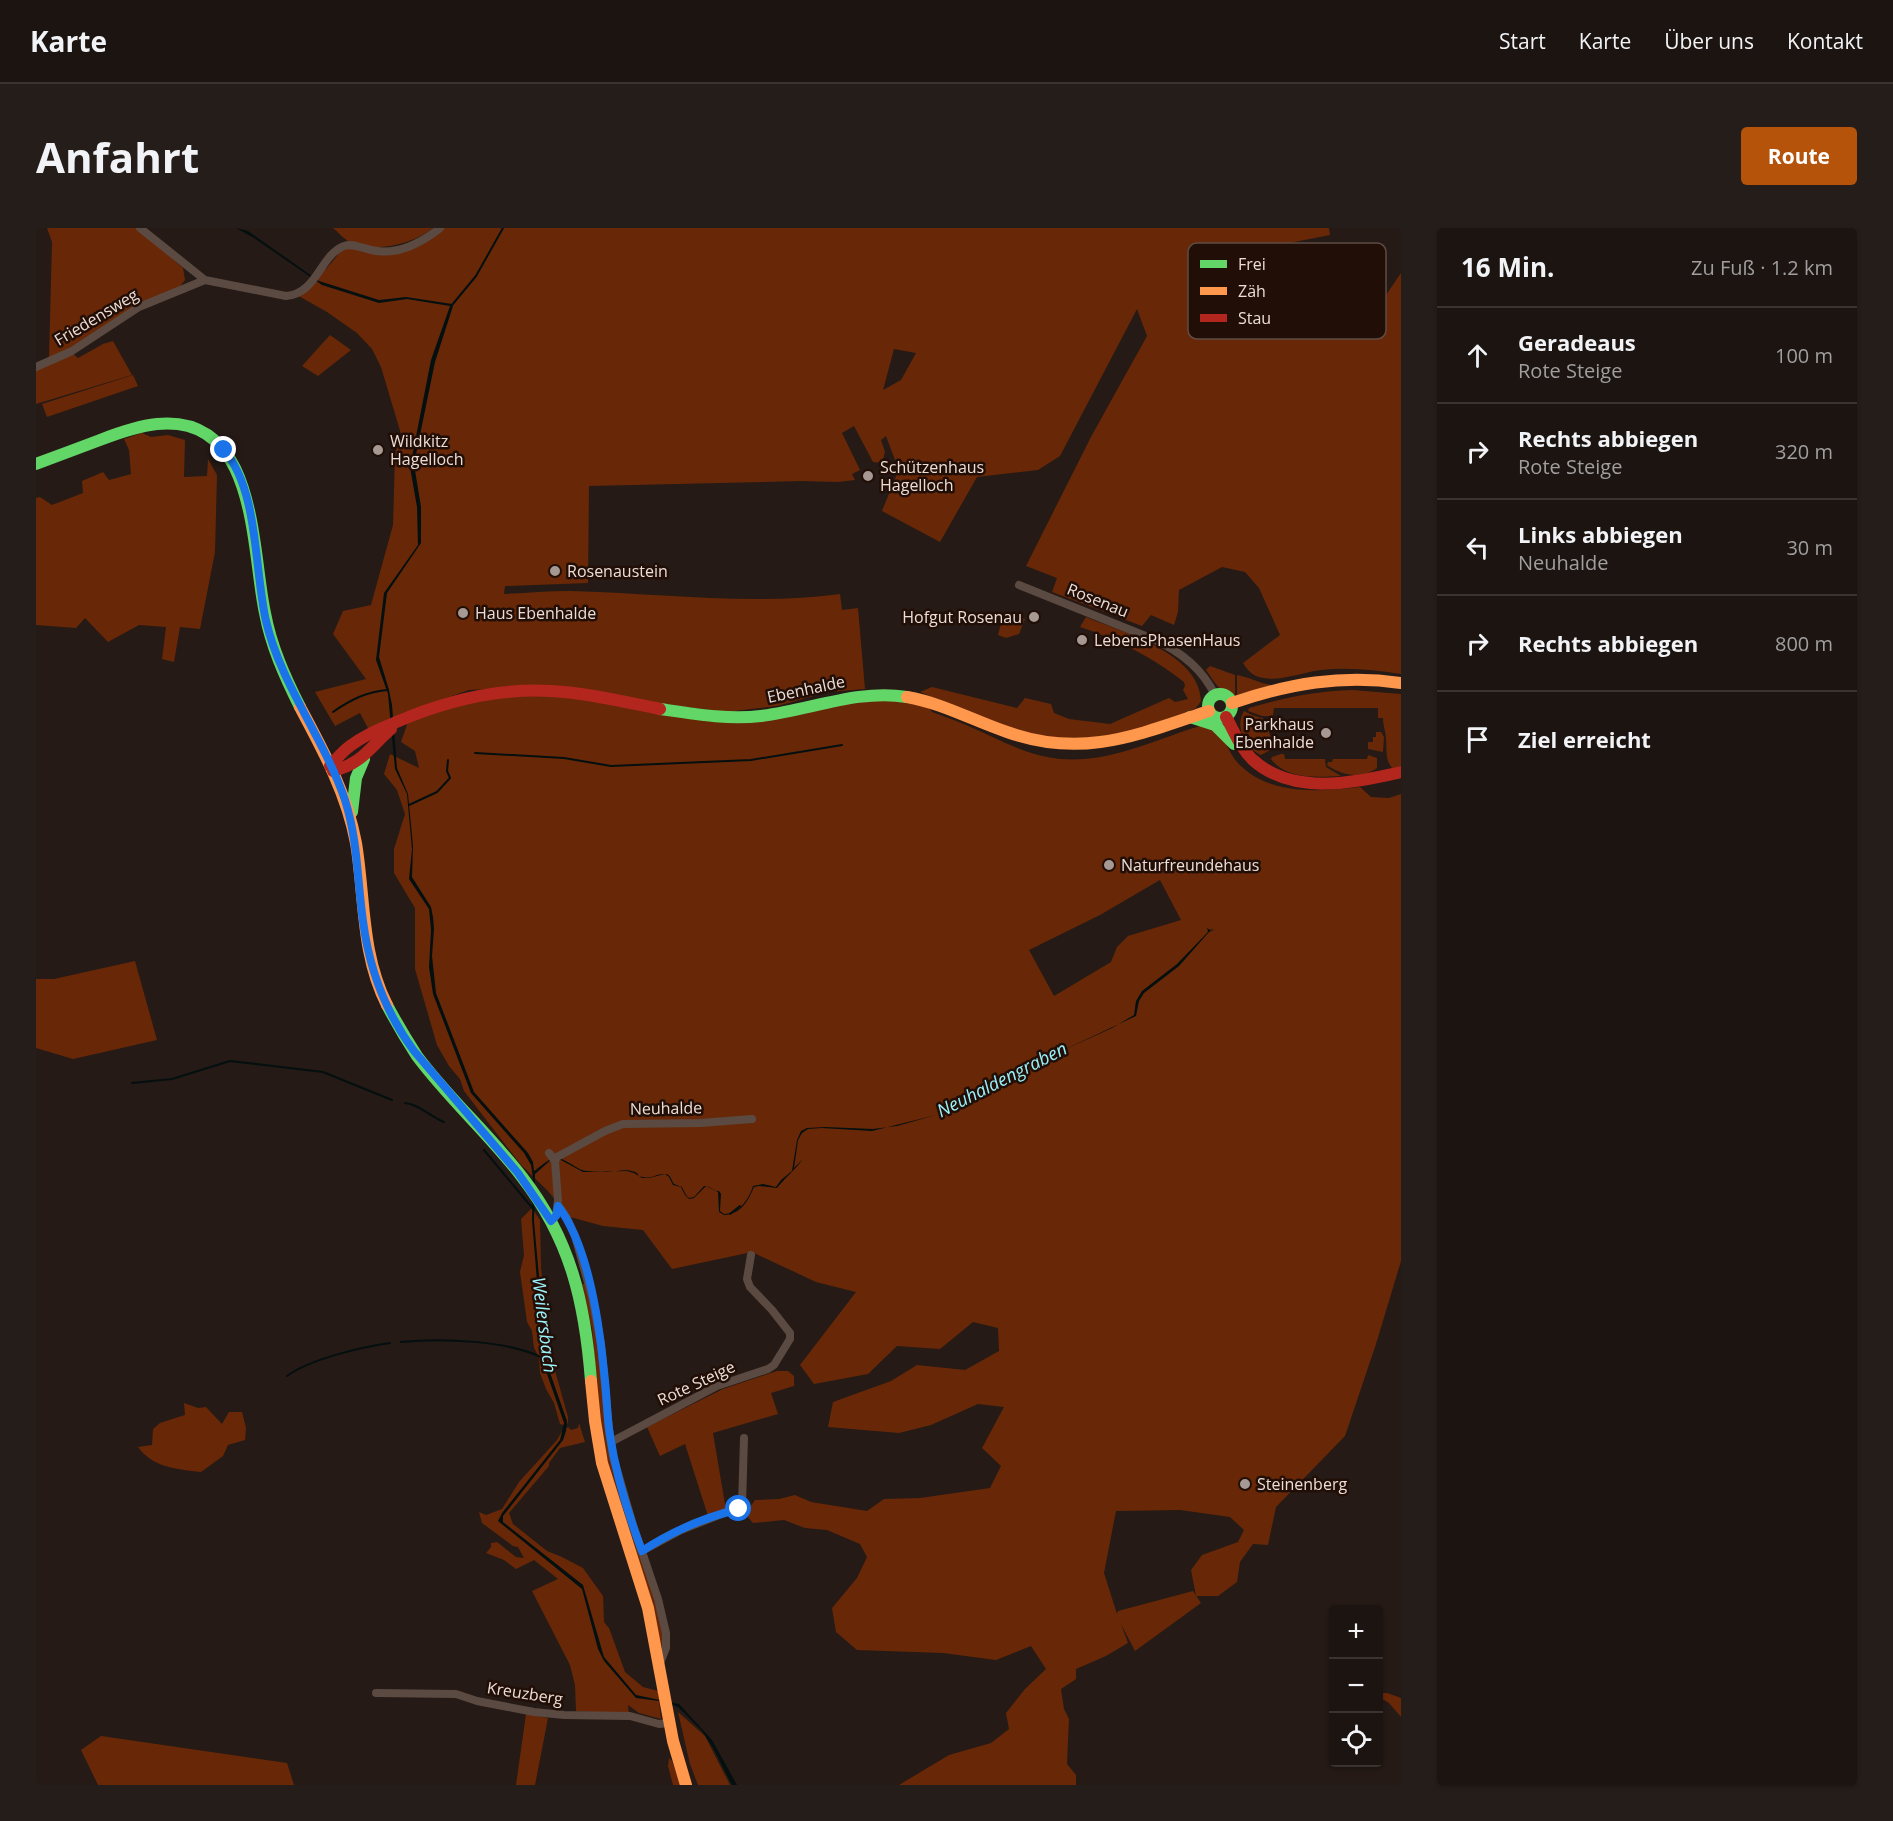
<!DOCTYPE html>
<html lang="de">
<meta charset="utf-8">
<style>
:root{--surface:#1c1410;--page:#251d19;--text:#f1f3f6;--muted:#a09e9f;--line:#3a3330;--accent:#b45309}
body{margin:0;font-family:"Open Sans",sans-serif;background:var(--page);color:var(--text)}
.controls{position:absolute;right:18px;bottom:18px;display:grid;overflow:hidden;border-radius:6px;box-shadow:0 2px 4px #0004}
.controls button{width:54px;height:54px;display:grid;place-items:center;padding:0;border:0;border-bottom:2px solid var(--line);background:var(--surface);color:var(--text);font:30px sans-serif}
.stop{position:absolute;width:18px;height:18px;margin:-14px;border:4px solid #1a73e8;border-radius:50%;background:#fff}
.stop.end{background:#1a73e8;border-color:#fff;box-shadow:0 2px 6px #0008}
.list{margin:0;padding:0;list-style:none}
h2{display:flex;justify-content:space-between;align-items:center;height:78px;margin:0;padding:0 24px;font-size:26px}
h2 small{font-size:20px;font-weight:400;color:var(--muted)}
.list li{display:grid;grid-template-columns:39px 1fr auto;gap:18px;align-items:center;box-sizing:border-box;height:96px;padding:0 24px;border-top:2px solid var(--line)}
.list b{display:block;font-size:22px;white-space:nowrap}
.list p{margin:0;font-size:20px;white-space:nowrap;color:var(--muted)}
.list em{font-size:20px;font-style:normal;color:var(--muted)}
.icon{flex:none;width:33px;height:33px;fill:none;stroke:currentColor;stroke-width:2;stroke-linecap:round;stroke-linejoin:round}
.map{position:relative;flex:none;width:1365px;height:1557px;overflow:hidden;border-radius:6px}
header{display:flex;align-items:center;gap:36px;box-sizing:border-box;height:84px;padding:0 30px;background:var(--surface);border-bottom:2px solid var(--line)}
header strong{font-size:28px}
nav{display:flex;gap:33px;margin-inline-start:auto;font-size:21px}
.intro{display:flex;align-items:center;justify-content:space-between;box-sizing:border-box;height:144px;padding:0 36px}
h1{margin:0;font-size:42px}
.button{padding:15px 27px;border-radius:6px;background:var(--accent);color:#fff;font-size:21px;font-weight:700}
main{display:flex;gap:36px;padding:0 36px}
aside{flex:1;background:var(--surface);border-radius:6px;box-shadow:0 2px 4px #0004}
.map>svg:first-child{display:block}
</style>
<header>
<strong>Karte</strong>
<nav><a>Start</a><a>Karte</a><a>Über uns</a><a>Kontakt</a></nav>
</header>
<div class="intro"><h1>Anfahrt</h1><a class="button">Route</a></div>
<main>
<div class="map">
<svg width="1365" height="1557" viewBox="0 0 1365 1557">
<rect width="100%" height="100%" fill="#251a15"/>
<path fill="#682807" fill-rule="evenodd" d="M11,0H101L147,40L149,52L141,62L13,131L16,14Z
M297,0H397C376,17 337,26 312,13C307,10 302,4 297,0Z
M406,0H1293L1294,7L1253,15L1224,49L1212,91L1285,110L1333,92L1365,45V446C1339,442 1312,439 1285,442C1266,444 1240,456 1220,448C1215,446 1210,440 1207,435L1244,407L1223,360L1209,344L1186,339L1143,362L1142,384L1138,397L1115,387L1106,398L1016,364L1021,350L990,338L1056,207L1111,108L1101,81L1024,228L1002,242L941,249L904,314L846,283L865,236V231L859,232L850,208L845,212L849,224L846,235L837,234L818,198L806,205L824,242L816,246L819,252L802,254L766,253L553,258L552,355L469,358L468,366C490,365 511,363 533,363C622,365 716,378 804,366L806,382L822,380L829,461L793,464L741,478L690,484L489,459L433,462L366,485L334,504L324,485L299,498L279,464L330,451L297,406L307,383L335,377L357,297L359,226L365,206L345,139L336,121L321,105L291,84L261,67L290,41L305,23L318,19L345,27ZM858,121L880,125L865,152L847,162Z
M294,107L315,122L282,148L266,138Z
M77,113L96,147L0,176V141L36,125L42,130L67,116Z
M97,147L102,158L11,189L6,176Z
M106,205L115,209L132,207L149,212L148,249L171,248L172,231L181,247L179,324L164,401L144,399L138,434L126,431L130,399L103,397L72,414L49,390L40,400L0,397V270L4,269L16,277L47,265L46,253L67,244L73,252L95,246L93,222L88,211Z
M968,384L989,391L983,406L970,410L962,407Z
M1050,389C1086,404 1164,425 1165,473L1160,480L1149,486L1096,504L1046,514L993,507L965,497L884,464L896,459L981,480L989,470L1015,476L1018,485L1033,491L1074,496L1133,470L1139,474L1152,471L1147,462L1149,458L1148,454C1118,430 1081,411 1044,399Z
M1174,438L1199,447V467C1184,466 1178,453 1170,442Z
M1201,447C1213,449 1223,455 1235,457L1201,467Z
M1316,462L1365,466V538L1356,540C1349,532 1351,521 1350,511C1350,504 1347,498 1347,490H1342V480H1238L1237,488H1226L1212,483L1213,480C1247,470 1280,463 1316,462Z
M472,463L697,489L804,470L889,473L896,484C907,488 919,492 930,497C957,508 983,524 1011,529C1065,540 1117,512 1167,497C1172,499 1180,502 1184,505C1190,513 1193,525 1201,534C1232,568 1282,564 1324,559L1335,569L1353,570L1365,566V1033L1340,1116L1309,1208L1240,1279L1232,1317L1217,1316L1204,1334L1201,1354L1182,1368H1160L1155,1342L1166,1327L1202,1314L1208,1302L1194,1289L1144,1282L1080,1283L1068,1345L1081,1386L1082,1383L1157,1363L1165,1375L1099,1423L1085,1396L1092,1415L1070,1428L1040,1441V1451L1025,1461L1028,1481L1033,1491L1031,1536L1040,1547V1557H863L913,1527L955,1515L973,1501L970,1485L989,1461L1010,1441L995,1418L960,1432L907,1425L821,1422L800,1404L796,1380L821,1350L831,1329L824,1316L791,1302L769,1300L748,1292L717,1295L709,1286L719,1272L743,1271L759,1267L775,1274L831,1283L848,1271L884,1270L954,1260L965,1238L946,1220L968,1179L942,1176L895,1197L863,1205L792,1199L797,1174L855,1153L881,1137L929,1142L963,1123L962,1100L937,1094L904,1121L861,1118L832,1146L778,1156L764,1137L820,1064L780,1054L716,1024L636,1041L607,1002L567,998L534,989L511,962L485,937L428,863L424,851L413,838L401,817L379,741V680L358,645V621L369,586L361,562L348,546L354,526L383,540L379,523L365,514L374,488ZM1124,652L1145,692L1092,708L1081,719L1075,734L1018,768L993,722L1064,687Z
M1208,483L1216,487L1229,491L1238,520L1225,527C1210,520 1198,499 1208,483Z
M1340,504H1345L1348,509L1347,524L1332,521V514H1337V509H1340Z
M1245,526H1248L1249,531H1289L1290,539L1305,548C1281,549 1251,552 1235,531L1236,529Z
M1332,527L1341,530V540C1326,551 1306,548 1291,537L1292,534H1296L1297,531H1331Z
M99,733L121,812L37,831L0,820V751H18Z
M496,980L504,992L505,1040L514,1117L518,1139L532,1189V1195L527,1197L524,1196L518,1175L510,1161L504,1145L503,1129L498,1120L496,1103L491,1094L484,1044L488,1027L485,991Z
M551,1055L561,1104L571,1203L628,1407L627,1423L579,1264L565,1204L556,1101L546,1056Z
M741,1143H752L758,1148V1158L735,1165L742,1186L677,1205L690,1282L672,1288L649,1216L624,1228L611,1199L687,1161Z
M148,1175L162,1180L170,1179L186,1196L193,1184H206L210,1200L209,1212L192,1217L187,1228L165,1244C141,1241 117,1240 102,1219L116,1217L117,1201L124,1195L149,1187Z
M543,1195L549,1214L524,1220L513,1235V1238L473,1285L477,1296L511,1323L526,1329L547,1340L567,1368L568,1394L573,1400L589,1444L607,1459L622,1463L625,1491L603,1485L592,1477L593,1486L540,1483L539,1457L534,1437L496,1363L522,1351L498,1332L480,1341L468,1332L450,1325L455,1319V1315L461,1314L480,1329L488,1330L482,1319L477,1318L446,1295L443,1284L450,1287L466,1281L483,1254L521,1212L526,1203L532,1199L535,1202L542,1200Z
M1343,1465H1351L1365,1470V1489L1353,1475L1343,1469Z
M642,1484L669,1508L694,1557H662L654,1536Z
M490,1486L512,1490L499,1557H480Z
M65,1508L251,1535L258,1557H62L45,1522Z
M633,1530L636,1533L645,1557H637L632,1538Z"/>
<path fill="#040f10" d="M200,0L212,3L283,53L343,72L370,69L416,76L417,78L399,134L378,236L385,279V315L351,365L343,429L353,462L356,477L361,540L372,566L377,618L376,649L395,679L397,689L398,701L396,728L400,765L438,864L492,925L497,934L498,943C504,939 511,932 518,930C528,928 542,944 552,943C558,943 564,944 571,944C579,944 590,940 599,944C606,948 598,947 607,949C615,951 622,945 630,946C635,947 635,952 638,956L646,959L650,967L653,970L658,969L668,958C673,957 677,963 683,963L685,966L684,983L688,986C703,986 713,971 717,958L727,956L740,959L745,952L756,943L761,912L765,903L771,900L789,899L837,901L861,898L900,887L944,860L1076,800L1098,787L1100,773L1106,763L1141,736L1171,705L1172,703L1171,700L1174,702L1177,700L1174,703L1180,701L1173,704L1143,738L1108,765L1103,773L1100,788L944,861L900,887L836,903L786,900L772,901L766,905L762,912L758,940L767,931C759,942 749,950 741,960L723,958L718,959C712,973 705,986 688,987L683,984L682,964L670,958L658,970L653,971L649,967L645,959L637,957L633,949L629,946L613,950H606L598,945L591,943L547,944L523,931L517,930L499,946L498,993L510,1126L512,1139L531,1193L530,1203L527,1212L467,1288V1294L547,1357L568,1429L600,1467L643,1476L676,1512L701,1557H696L677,1520L666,1503L642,1479L623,1473L600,1470L568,1433L562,1421L546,1361L462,1293L466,1285L524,1212L528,1195L509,1140L507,1127L496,992L497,950L495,937L488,925L435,865L397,766L393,739L395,702L393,681L373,651L376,621L371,566L359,541L352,466L340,432L348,365L382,317L381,279L374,239L395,132L414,78L371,71L343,75L286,57L218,10Z"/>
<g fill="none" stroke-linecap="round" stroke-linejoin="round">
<path stroke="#040f10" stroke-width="2" d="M416,77L440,48L467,0
M297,484C314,472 330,464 351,462
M439,525L528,530L575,538L715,532L806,517
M373,577L401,564L414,550L411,543L412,532
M96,855L136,851L194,833L287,844L356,872
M369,875C383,876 395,889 408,894
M448,922L498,982
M694,986L704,978
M365,1114C405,1110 473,1112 509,1131
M251,1148C274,1131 326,1119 354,1115"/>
<path stroke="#5b4a41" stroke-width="8" d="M104,0L169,52L250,68C281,66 284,27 308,18C317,15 326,20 335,22C360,28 385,15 404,0
M0,139L36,123L103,79L169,52
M983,357L1117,411C1144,423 1166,440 1179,467
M513,925L519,933L522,972L520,988L515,993
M519,933L521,929L569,903L587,896L664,895L716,891
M522,977L531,990L539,1008L556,1069L565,1116L573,1201L577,1228L597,1297L622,1371L630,1405V1420L624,1435
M575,1214L681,1158L732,1141L738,1137L754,1111V1105L736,1082L714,1059L711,1051L715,1027
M606,1323L645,1302L706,1278L708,1210
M340,1465L420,1466L441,1473L498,1484L528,1487L594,1488L623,1496L633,1495"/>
<path stroke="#63d668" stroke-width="12" d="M0,236C21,228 43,220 64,212C82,205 101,198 121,196C222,186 215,320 229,385C235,418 249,449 264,479
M1172 478a12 12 0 1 1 24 0a12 12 0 1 1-24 0Z
M624,481C658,486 692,492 725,488C775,482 821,461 871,469
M1154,489L1179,497L1198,516
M316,584L320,550L328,531
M351,777C360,794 370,811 381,828C413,871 453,906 486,949C535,1012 549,1075 555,1153"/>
<path stroke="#ff974d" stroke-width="12" d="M871,469C906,475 938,493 971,504C1047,531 1101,507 1173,483
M1196,475C1252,456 1306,446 1365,455
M264,479C287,522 311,566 320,615C329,669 325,726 351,777
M555,1153L559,1193L566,1235L612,1380L637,1513L650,1557"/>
<path stroke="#b3261e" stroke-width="12" d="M1190,489C1198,503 1205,521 1217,532C1257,568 1318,555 1365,544
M294,538C300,531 306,524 314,518C327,508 343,501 358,495C408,473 461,460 515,463C552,465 588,474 624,481
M297,543C326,536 334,519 355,501"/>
</g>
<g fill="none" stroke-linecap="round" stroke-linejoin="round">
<path stroke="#1a73e8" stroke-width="8" d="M188,222C223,263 218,341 230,393C245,457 288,510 309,572C322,613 321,651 327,693C333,740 350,785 378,823L482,945L515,993L520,988L522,978C554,1020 564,1101 569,1153C571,1171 571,1190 574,1208C580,1247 592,1286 606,1323C635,1304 670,1289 703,1281"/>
</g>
<g fill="#a69993" stroke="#210e06" stroke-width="2">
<circle cx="342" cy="222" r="6"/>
<circle cx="832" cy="248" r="6"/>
<circle cx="519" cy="343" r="6"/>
<circle cx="427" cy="385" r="6"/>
<circle cx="998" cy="389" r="6"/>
<circle cx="1046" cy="412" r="6"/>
<circle cx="1290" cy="505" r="6"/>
<circle cx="1073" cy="637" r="6"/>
<circle cx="1209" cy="1256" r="6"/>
</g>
<g text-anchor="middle" stroke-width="5" stroke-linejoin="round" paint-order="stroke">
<g font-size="16" fill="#ecddd7" stroke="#210e06">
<text transform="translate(60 89) rotate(-31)" y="6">Friedensweg</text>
<text transform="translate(1062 372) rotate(22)" y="6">Rosenau</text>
<text transform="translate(770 461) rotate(-12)" y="6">Ebenhalde</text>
<text transform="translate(630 880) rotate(-1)" y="6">Neuhalde</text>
<text transform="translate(660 1155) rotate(-25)" y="6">Rote Steige</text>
<text transform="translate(489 1465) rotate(9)" y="6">Kreuzberg</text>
</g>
<g font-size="16" fill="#ecddd7" stroke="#210e06" text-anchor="start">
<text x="354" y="219">Wildkitz<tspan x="354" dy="18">Hagelloch</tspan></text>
<text x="844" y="245">Schützenhaus<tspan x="844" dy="18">Hagelloch</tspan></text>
<text x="531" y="349">Rosenaustein</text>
<text x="439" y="391">Haus Ebenhalde</text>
<text x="986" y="395" text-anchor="end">Hofgut Rosenau</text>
<text x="1058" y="418">LebensPhasenHaus</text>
<text x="1278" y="502" text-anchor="end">Parkhaus<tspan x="1278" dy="18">Ebenhalde</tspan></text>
<text x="1085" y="643">Naturfreundehaus</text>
<text x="1221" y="1262">Steinenberg</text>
</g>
<g font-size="18" font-style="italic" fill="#9af2fc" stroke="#210e06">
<text transform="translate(966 852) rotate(-27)" y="6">Neuhaldengraben</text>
<text transform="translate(508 1097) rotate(83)" y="6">Weilersbach</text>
</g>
</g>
<rect x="1152" y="15" width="198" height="96" rx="9" fill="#210e06" stroke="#5e4c45" stroke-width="1.5"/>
<rect x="1164" y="32" width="27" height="8" fill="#63d668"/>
<rect x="1164" y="59" width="27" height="8" fill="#ff974d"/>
<rect x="1164" y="86" width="27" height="8" fill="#b3261e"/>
<g font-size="16" fill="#ecddd7">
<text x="1202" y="42">Frei</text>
<text x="1202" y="69">Zäh</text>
<text x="1202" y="96">Stau</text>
</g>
</svg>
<div class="controls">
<button>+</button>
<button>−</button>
<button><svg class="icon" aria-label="locate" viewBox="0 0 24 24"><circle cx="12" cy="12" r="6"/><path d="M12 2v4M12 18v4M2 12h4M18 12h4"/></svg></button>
</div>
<div class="stop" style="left:703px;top:1281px"></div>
<div class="stop end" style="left:188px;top:222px"></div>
</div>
<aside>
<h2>16 Min.<small>Zu Fuß · 1.2 km</small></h2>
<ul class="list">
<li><svg class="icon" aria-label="ahead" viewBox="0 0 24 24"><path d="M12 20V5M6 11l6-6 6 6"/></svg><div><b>Geradeaus</b><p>Rote Steige</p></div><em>100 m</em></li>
<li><svg class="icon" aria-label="right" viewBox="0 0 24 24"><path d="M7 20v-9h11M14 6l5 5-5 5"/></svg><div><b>Rechts abbiegen</b><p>Rote Steige</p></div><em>320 m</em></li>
<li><svg class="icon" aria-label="left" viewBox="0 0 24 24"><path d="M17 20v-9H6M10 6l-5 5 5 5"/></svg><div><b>Links abbiegen</b><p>Neuhalde</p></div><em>30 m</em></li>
<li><svg class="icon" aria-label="right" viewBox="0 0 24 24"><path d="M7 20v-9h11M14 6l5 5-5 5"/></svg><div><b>Rechts abbiegen</b></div><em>800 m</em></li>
<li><svg class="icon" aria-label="arrive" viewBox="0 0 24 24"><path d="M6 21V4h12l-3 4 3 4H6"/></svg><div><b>Ziel erreicht</b></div></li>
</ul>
</aside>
</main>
